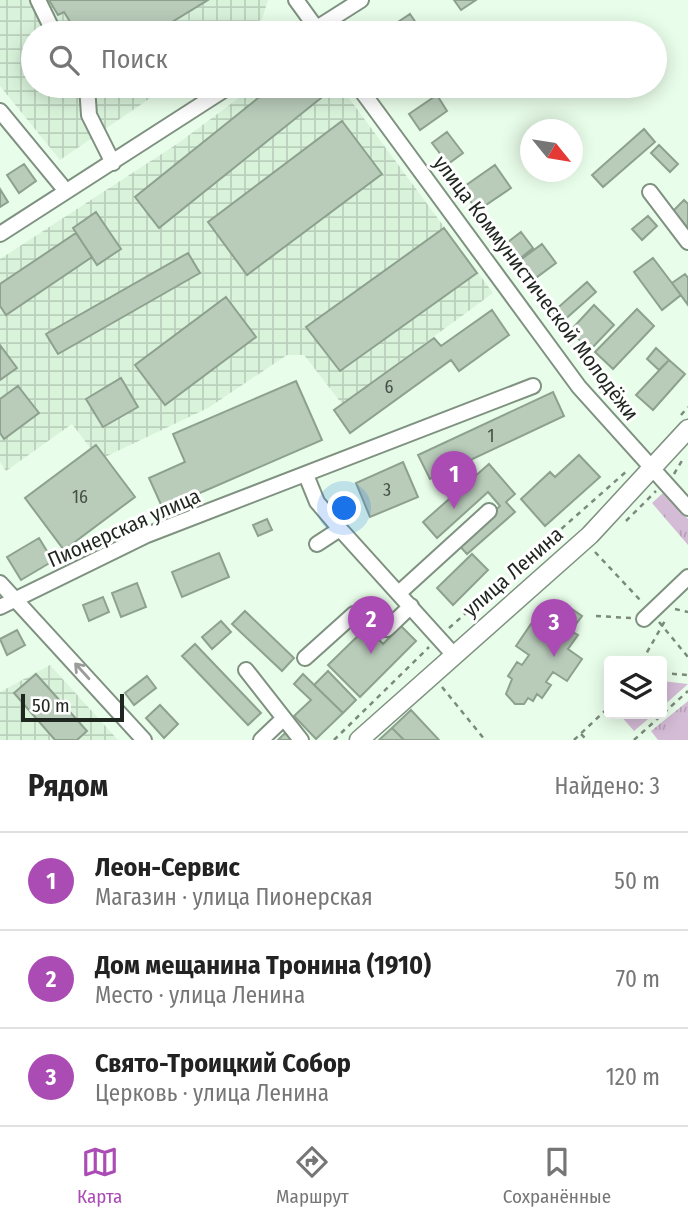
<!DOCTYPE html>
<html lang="ru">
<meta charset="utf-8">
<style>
:root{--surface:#fff;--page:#f2f2f2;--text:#222;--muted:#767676;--line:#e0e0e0;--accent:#ab4cb5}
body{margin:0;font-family:"Fira Sans Condensed",sans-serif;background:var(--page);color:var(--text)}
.controls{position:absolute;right:21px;bottom:21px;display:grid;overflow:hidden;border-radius:7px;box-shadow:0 4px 18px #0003}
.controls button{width:63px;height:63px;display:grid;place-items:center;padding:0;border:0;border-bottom:2px solid var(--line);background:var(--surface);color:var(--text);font:35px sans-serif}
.compass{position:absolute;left:520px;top:119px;width:63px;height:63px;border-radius:50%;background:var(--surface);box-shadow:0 4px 18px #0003;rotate:120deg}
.scale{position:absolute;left:21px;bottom:18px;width:103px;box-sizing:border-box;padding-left:7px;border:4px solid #1e261f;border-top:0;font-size:19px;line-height:24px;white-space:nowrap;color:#1e261f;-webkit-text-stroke:5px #fff;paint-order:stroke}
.you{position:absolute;left:345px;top:509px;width:24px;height:24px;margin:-18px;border:5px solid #fff;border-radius:50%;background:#1a73e8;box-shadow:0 0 0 10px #1a73e833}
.badge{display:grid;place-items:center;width:46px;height:46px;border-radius:50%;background:var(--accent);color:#fff;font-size:23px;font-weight:700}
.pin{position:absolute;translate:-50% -58px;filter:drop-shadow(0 2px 4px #0008)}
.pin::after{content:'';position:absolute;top:37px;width:24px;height:21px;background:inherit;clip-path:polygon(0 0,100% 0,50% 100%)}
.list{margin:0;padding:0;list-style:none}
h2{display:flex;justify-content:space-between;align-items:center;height:91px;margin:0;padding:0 28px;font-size:30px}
h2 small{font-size:23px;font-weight:400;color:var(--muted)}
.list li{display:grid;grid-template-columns:46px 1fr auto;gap:21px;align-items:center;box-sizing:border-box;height:98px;padding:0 28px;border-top:2px solid var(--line)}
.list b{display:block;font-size:26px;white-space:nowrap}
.list p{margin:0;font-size:23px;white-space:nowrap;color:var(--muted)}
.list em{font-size:23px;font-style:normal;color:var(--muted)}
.icon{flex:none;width:38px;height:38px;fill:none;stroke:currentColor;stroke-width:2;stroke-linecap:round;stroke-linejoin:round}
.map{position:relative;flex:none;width:688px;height:740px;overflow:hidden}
.search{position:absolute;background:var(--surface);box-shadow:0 4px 18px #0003;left:21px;right:21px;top:21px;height:77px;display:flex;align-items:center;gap:18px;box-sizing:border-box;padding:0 24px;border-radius:38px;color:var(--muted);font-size:26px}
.sheet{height:385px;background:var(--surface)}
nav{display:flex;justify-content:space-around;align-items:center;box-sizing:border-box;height:98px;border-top:2px solid var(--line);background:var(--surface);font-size:19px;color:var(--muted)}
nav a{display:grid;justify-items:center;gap:4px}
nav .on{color:var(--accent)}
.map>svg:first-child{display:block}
</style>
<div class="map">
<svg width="688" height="740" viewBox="0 0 688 740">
<defs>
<pattern id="industrial-grid" width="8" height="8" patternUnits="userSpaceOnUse" patternTransform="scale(1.75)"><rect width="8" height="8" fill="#d9f3db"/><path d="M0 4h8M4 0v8" fill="none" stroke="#bad0bc"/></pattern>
<pattern id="grass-tufts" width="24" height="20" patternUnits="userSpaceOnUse" patternTransform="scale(1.75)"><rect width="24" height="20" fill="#d4bbd6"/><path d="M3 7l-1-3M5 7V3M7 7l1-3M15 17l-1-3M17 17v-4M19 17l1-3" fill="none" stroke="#b6a1b7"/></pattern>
</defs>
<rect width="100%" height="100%" fill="#e9feea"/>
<path fill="url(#industrial-grid)" d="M0,0H268L262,19L242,33H33V86H168L60,160L0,86Z
M255,86H340L493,293L342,404L304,355H287L208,408L105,457L96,445L91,449L72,424L6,471L0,462V259L177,144Z
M50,665L118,740H0V692Z"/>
<path fill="url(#grass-tufts)" d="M664,492L688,519V545L652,503Z
M662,681L688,684L662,707Z
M688,701V740H658L651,731Z
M619,714H654L634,731Z"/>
<path fill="#b9ccba" stroke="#8ea18f" stroke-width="2" d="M49,0H208L154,33H77L64,12L58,15Z
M454,0H476L461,10Z
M410,14L423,33H397L392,26Z
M273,86H336L159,228L135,197Z
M437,95L447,111L420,130L409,114Z
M342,121L382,174L247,275L208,222Z
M644,129L655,142L603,187L592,175Z
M447,132L463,153L448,164L432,143Z
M659,145L678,164L670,172L651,153Z
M24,164L36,181L19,193L7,175Z
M495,165L511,188L477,211L462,188Z
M0,189L8,202L0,207Z
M684,200L688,204V228L673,211Z
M96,212L121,249L97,265L73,228Z
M648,216L657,226L642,240L632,229Z
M444,228L477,273L340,371L306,327Z
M521,232L533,248L517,261L504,245Z
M76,233L92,257L6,315L0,306V284Z
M542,244L556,263L533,280L519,261Z
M188,253L200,273L58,354L46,334Z
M653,258L681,295L662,310L634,272Z
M685,274L688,278V305L672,283Z
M587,282L596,292L562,322L553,312Z
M226,297L256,337L165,405L135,365Z
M594,305L614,325L590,350L570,331Z
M637,309L654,326L613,369L595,352Z
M492,310L509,335L459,371L451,360L350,433L334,410L434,338L441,346Z
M0,345L17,368L0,380Z
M656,348L669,360L659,370L647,359Z
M669,360L685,374L653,410L636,395Z
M121,378L138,407L103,427L86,399Z
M296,381L322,440L163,509L149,478L185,462L173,434Z
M18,386L39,413L4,439L0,433V399Z
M553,392L564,416L430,479L418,455Z
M96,445L135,497L64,550L25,498Z
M579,455L600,477L545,526L521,499L550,472L555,477Z
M403,462L418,497L370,517L356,483Z
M489,464L515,494L506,502L515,512L467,554L457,543L500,506L488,492L437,538L423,522Z
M267,519L272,530L258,536L253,525Z
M39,538L53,561L21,580L7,557Z
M219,553L229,577L182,597L172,572Z
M472,554L488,570L453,605L437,588Z
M137,583L146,607L121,617L112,593Z
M103,597L109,612L89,621L83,605Z
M569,607L582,616L571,631L578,635L568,649L582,659L567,681L553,672L546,682L551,685L542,698L537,694L533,701L528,698L524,704H515L506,694L512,679L508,676L517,662L522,665L529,655L516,646L531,624L544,633L553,619L559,623Z
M245,611L294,658L282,671L232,624Z
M221,621L231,632L212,649L202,637Z
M401,626L416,641L360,697L328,665L367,627L383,644Z
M17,630L25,645L7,655L0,639Z
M195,644L261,713L248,725L182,656Z
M328,671L356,700L343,713L314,685Z
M36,674L87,731L77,740H55L14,693Z
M303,674L343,713L316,739L294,716L311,700L294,684Z
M147,676L156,688L134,705L125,693Z
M160,705L178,724L164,738L146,718Z
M411,710L439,740H404L392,728Z
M392,728L404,740H379Z
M285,733L293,740H278Z"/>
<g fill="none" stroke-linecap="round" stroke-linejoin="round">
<g stroke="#7f9180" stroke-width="18">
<path id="minor" d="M38,0L54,33
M296,0L320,33
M309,33L361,0
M87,86L89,115L113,163
M358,86L579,387L688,508
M0,111L66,191
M650,192L688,242
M0,234L230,86
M306,475L317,502L340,529L453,654
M317,544L340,529
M0,583L144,740
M400,592L489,511
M0,607L147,535L533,386
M644,619L688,577
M305,658L354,614L366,616L387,629L411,606
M246,670L301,740
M261,740L283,719"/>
</g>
<g stroke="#7f9180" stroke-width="21">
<path id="major" d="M359,740L590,535L688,429"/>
</g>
<path stroke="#7c8a7d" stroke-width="2.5" stroke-dasharray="5 5" stroke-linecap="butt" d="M681,415L688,407
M674,474L683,459
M626,521L656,491
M595,552L641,601
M675,609L688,612
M596,616L631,618
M659,622L688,657
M449,628L628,470
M642,661L666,619
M662,673L688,675
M442,687L485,740
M581,734L587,740
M334,740L429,647
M574,740L609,707
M634,740L688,691"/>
<use href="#minor" stroke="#fff" stroke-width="14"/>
<use href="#major" stroke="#fff" stroke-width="18"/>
</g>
<defs><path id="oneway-shaft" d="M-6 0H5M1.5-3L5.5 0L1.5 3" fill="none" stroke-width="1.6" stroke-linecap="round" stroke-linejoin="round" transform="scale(1.75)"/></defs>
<use stroke="#9a9d9a" href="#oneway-shaft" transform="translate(82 671) rotate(-132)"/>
<g text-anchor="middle" stroke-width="6" stroke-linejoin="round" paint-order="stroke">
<g font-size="18" fill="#455046">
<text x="389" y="393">6</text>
<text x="491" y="442">1</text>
<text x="387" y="496">3</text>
<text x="80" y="503">16</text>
</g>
<g font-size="21" fill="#1e261f" stroke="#fff">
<text transform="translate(536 288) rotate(53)" y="7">улица Коммунистической Молодёжи</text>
<text transform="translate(124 528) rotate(-24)" y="7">Пионерская улица</text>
<text transform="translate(513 572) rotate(-41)" y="7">улица Ленина</text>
</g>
</g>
</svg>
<div class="controls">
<button><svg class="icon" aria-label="layers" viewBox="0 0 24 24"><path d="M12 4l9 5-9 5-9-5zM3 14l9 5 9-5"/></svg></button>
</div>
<svg class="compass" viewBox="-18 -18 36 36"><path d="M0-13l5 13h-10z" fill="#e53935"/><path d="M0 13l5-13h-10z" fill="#767676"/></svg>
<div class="scale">50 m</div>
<div class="you"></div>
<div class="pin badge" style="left:454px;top:509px">1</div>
<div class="pin badge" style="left:371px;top:654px">2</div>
<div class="pin badge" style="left:554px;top:657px">3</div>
<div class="search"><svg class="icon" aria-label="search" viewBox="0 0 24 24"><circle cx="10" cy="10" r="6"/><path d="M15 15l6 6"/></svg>Поиск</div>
</div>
<section class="sheet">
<h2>Рядом<small>Найдено: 3</small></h2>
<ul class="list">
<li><span class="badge">1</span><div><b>Леон-Сервис</b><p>Магазин · улица Пионерская</p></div><em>50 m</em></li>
<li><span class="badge">2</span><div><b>Дом мещанина Тронина (1910)</b><p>Место · улица Ленина</p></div><em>70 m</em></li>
<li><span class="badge">3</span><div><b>Свято-Троицкий Собор</b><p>Церковь · улица Ленина</p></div><em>120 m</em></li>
</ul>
</section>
<nav>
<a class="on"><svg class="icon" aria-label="map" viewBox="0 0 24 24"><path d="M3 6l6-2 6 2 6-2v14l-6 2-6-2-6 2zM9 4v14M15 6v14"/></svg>Карта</a>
<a><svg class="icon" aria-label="directions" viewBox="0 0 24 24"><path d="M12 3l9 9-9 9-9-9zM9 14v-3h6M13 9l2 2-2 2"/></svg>Маршрут</a>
<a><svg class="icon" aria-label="saved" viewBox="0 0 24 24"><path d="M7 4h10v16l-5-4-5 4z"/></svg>Сохранённые</a>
</nav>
